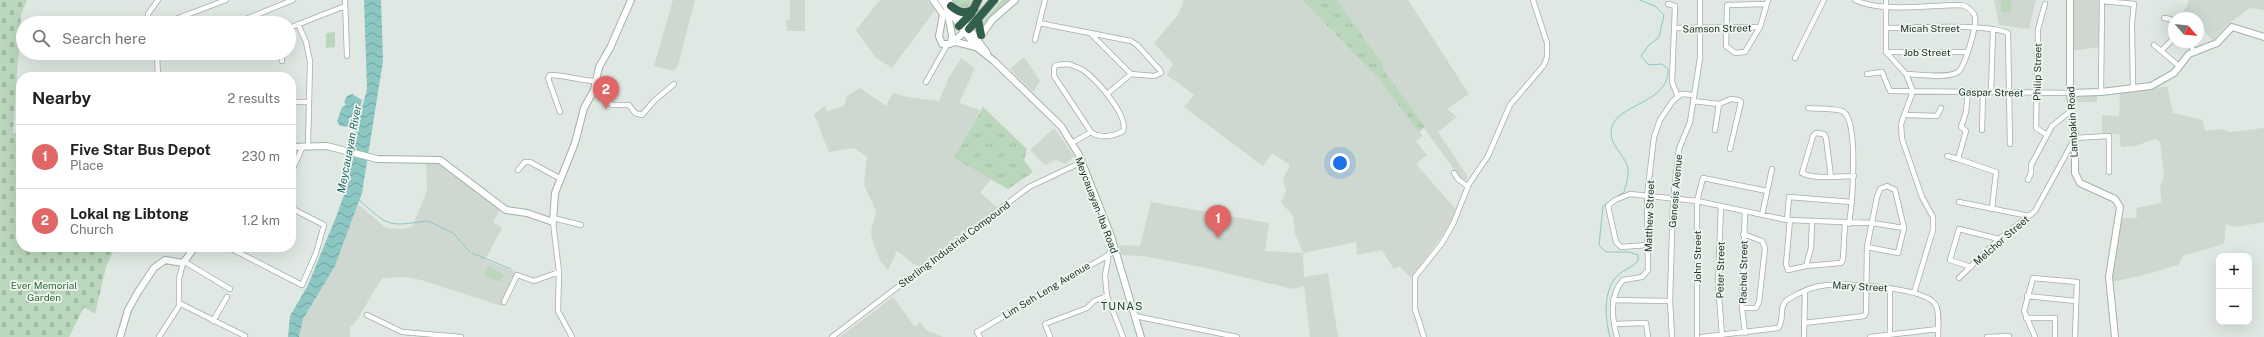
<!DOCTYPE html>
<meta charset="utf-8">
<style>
:root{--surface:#fff;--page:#f6f6f6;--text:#222;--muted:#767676;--line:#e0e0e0;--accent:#e06765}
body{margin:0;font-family:"Public Sans",sans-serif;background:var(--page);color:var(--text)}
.controls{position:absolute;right:12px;bottom:12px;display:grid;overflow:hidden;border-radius:8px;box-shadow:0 4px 16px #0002}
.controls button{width:36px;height:36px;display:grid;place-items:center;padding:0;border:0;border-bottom:1px solid var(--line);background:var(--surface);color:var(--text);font:20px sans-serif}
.compass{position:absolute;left:2168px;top:12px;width:36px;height:36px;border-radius:50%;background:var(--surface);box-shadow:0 4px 16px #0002;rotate:118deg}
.you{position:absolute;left:1340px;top:163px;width:14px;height:14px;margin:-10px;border:3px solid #fff;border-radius:50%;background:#1a73e8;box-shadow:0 0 0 6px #1a73e833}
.badge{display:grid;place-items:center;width:26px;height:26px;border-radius:50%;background:var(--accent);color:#fff;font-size:13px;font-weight:700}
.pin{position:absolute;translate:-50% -33px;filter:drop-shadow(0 1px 2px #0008)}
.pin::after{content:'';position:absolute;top:21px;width:14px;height:12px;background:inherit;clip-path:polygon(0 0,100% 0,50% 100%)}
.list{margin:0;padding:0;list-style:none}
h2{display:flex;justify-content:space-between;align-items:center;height:52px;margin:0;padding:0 16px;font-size:17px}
h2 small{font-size:13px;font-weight:400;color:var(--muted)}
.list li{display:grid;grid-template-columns:26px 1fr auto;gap:12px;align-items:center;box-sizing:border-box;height:64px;padding:0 16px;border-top:1px solid var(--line)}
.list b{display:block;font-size:15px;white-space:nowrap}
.list p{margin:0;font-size:13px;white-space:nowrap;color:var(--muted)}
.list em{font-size:13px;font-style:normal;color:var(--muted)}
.icon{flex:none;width:22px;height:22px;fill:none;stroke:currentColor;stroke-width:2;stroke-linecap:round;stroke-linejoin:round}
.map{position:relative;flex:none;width:2264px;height:337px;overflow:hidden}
.search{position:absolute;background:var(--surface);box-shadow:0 4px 16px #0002;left:16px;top:16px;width:280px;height:44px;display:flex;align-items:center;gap:10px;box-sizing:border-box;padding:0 14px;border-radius:22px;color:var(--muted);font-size:15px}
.panel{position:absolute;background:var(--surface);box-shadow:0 4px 16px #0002;left:16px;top:72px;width:280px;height:180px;border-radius:16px}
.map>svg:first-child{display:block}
</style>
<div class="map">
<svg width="2264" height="337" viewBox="0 0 2264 337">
<defs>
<pattern id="grass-tufts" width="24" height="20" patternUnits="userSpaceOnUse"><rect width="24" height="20" fill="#bad7bc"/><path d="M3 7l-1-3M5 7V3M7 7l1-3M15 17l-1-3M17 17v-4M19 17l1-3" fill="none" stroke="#a0b9a2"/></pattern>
<pattern id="cemetery-stones" width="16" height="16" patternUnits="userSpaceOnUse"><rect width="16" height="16" fill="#bad7bc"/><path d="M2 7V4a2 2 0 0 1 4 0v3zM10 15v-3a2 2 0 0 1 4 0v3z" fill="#a0b9a2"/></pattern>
<pattern id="water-waves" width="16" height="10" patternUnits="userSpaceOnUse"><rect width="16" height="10" fill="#8dc7c3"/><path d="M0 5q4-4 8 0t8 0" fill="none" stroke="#73a29f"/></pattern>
</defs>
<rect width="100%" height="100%" fill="#dfe8e2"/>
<path fill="#ced8d1" d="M673,0H695L678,65L674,71L654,66Z
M790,0H805V31H787L786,20H790Z
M880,0H927L935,10L892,68L876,58L856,30Z
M1184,0H1302L1379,79L1423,136L1416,141L1427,155L1416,164L1456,210L1446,230L1411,278L1399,266L1394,269L1382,250L1357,255L1356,242L1303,253L1304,277L1328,273L1338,337H1310L1304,286L1293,289L1206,268L1143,256L1121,255L1119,245L1140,246L1151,202L1269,223L1265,251L1303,253L1295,233L1293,216L1281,202L1286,191L1283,179L1290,165L1272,153L1263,166L1184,107L1194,95L1167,75L1173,64L1154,43L1178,15Z
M1337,0H1408L1469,94L1447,109L1457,117L1438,132L1468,177L1464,183L1381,68L1384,66Z
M1994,0H2036L2029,29L1999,25Z
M2072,0H2101L2098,47L2071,51Z
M2189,0H2264V10L2250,8L2226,26L2213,41L2198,23V18H2183L2181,15L2188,4Z
M1024,57L1040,81L1033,92L1010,69Z
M961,58L975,68L959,103L980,110L956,159L991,179L980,193L997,207L918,267L897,251L888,270L881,262L872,240L871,232L876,211L864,185L867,157L854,148L829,152L814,114L825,106L827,111L842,107L845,104L846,97L860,88L886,106L893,93L907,97L939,101L948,79Z
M2167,86L2173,113L2203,120L2205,131L2222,129L2230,132L2264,128V222L2236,227L2226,224L2224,244L2183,256L2178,265L2144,275L2111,282L2122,218H2137L2136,208L2162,203L2160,188L2164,175L2160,142L2155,139L2135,146L2121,147L2119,134H2102V115L2119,116L2120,94Z
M2097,94V102H2074L2073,95Z
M1054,128L1074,156L1066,164L1056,160L1045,165L1030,150Z
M426,161H438L501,209L493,222L502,228L485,260L516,272L502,306L421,280L405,277L382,278L355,323L350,326V337H299L303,319L335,266L358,204L386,228L403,229L412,227L427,191Z
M893,297L915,327L920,322L926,330L943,337H840Z"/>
<path fill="url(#grass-tufts)" d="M951,0H976L969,9L956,7Z
M1002,0H1012L982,26V23Z
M1302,0H1337L1384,66L1382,68L1425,127L1419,132L1379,79Z
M983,107L1027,149L1024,160L1033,172L1008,189L954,158Z"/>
<path fill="url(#cemetery-stones)" d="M0,0H27L21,15L13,133H21V247H115L106,267L95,314L84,307L69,337H0Z"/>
<path fill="#bad7bc" d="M2001,0H2011V13L2001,12Z
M335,32V47L326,48V33Z
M488,267L504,274L500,282L484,276Z"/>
<path fill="url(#water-waves)" d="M364,0H381L383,61L362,193L335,266L303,319L299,337H288L290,316L308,285L338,212L349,180L352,145L367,89Z
M352,94L362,100L360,107L358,108V114L355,116L357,118L355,127L340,126L337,121L342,107L346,105L344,102L347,96Z"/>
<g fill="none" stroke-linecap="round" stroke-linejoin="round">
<path stroke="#8dc7c3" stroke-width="1" d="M359,200C389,226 386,227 426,221
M428,221L453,233L470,252
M472,253L511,269
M1610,337C1605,319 1603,292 1616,277C1622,270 1632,268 1638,261V255L1629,252H1606L1599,245L1603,206L1624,192C1626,185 1629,175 1628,168C1624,153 1605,142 1613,124C1622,104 1670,101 1668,69L1662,64L1649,65L1641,56L1648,46L1659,37L1664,15L1655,6L1640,0"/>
<g stroke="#a3afa8" stroke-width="6">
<path id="street" d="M345,0L347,56
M1855,0C1882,13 1932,5 1962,5C1968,7 1973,10 1975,17C1977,25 1965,67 1958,72C1948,79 1918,74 1906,74
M1886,0V52L1906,74L1913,91L1901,124L1902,139L1922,197L1933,217V230L1914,293
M1668,4L1675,6L1672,82L1678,97
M1766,4L1727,5L1726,46L1735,53L1745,52L1760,27L1768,0
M2045,4L2038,29L2036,128L2047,135
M2164,18L2170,19L2174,23
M148,23V14L158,0
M165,23L226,0
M236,23L293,0
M1039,23L1131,41L1137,45L1160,70L1161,73L1154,76L1131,74L1107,94
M298,24L306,42L310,61L308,146
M289,28L345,6
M1674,28L1760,27
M1886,28C1913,28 1986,23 2008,33L2010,144
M1091,34L1131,74
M1035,40L1045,0
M2188,42L2195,52
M2154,45L2179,66
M2161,51L2174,38
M1886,52H1967
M111,53H229
M281,53L282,61
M157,54L158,77
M1795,58L1824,0
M1069,64C1074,66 1079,68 1083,70C1096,79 1129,116 1123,131C1115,136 1099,139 1091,132L1054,76V68L1056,65Z
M1867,74L1882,72L1890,91L2070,93
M926,82L947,45
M594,90L612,105H629L635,113L642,115L654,101L674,84
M1968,92L1966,112L1961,127L1966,131L1958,159L1996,172L1992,209
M1991,92L1993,30
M2101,92L2102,1L2134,4L2132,23L2133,89
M1693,101L1719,104L1715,130
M291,102H309
M1719,104L1731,99L1739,100L1741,102L1730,149
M1808,108C1815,109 1839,108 1844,112C1859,125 1852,205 1849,224
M560,112L548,78L550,75C566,75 580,81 596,81
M1906,115L1937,116L1941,108
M1982,130L1983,92
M1072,143L1091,132
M1947,156L1958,159
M518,170L525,162H530L561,179
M291,173L303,146
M1454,173L1458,179L1468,187
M1831,177L1826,138L1824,134L1816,133L1813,136L1802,173C1816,180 1839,176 1854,176
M2028,180L2031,173V165L2052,126L2072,110
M1959,202L2029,216
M1721,206L1718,283L1722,335
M1762,215L1772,169
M553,218L581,225
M1787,220L1789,197L1852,202
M1790,220L1786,264L1788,270L1806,266L1841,263L1843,259L1845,224
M553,222L559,272L558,311L572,337
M1647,245L1621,247L1616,242L1608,206L1615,200L1630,194L1697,201L1787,220L1872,223L1904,228
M228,247L302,285L316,253L324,225L291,208
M1109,253L1105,276L1107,296L1123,337
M185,262L230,289
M1806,266L1811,248L1812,222
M1971,267L1950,260L1959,229L1999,239
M1959,278L1999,239L2035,211L2075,138L2109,136V172
M2027,296L2076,301
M1613,300L1670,301
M504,302L517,275L534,281L559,272
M179,303L245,336
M1742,308H1756L1759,302L1765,248L1762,241L1743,234
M367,315L402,332L461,337
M1135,316L1237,337
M2026,318H2055V337
M213,321L227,297
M1804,323L1864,316L1866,313L1867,247L1877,197L1880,189L1887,186L1895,190L1904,228L1898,253L1867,247
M1614,324L1646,323L1648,337
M1745,333L1742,308L1745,211
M1890,334V288
M159,337L179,306V279L183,263
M832,337L1029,187L1082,162
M980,337L977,332L1115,251
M1050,337L1045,324L1087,308L1094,301L1107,296
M1424,337L1415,309V277L1442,243L1453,224L1469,184L1488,156L1510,105L1544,65L1547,57V43L1533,0
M1617,337C1612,318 1609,296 1623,280L1642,277L1648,270L1647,196L1654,137L1660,120L1672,102L1681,94L1694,95
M1672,337L1670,301L1673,200L1679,149L1690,122L1700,58V0
M1697,337V201L1703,178L1767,191
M1702,337L1778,328C1785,321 1778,307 1787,300C1798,293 1814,286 1827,285C1847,283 1923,287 1935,304C1940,310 1938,329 1938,337
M1804,337L1805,291
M1870,337L1938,329
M1987,337L2009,336
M2035,337L2024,311L2033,278L2077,282L2075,337"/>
</g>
<g stroke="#a0b3a7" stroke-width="8">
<path id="secondary" d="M933,0L943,14L939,36L942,44H950L967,30
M941,0L976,47L994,61L1061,126L1079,155L1111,236L1141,337
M948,0L987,53
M2070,0V93L2075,136V173L2080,183L2115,199L2120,207L2109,277L2115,337
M947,11L952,35L951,43
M981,36L992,20L1015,0
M951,43L956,42L976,47
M2070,93L2101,92L2151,86L2174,73L2189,54L2217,43L2232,27L2264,37
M291,147L327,146L377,159L440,160L506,210L527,213L553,222L555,193L575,143L584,108L594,90L599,67L610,48L631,0
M120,337L128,310L138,292L154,268L165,260L183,263L195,247"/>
</g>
<g stroke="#bdc3c0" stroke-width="10">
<path id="highway" d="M951,6C958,12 966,15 974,9
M978,20L981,35
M959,26L971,14L978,0
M969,29L994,0"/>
</g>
<use href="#street" stroke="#fff" stroke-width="4.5"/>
<use href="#secondary" stroke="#fff" stroke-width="6"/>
<use href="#highway" stroke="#325f4b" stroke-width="8"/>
</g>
<g text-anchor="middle" stroke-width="3.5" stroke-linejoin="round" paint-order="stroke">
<g font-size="10" fill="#22362c" stroke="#eff6f1">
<text transform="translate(1717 28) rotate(-1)" y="4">Samson Street</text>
<text x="1930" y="32">Micah Street</text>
<text x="1927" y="56">Job Street</text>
<text transform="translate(2037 72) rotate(-89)" y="4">Philip Street</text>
<text transform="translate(1991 92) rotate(1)" y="4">Gaspar Street</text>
<text transform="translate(2072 122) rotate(-93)" y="4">Lambakin Road</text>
<text transform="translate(1675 191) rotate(-85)" y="4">Genesis Avenue</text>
<text transform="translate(1097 205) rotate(69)" y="4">Meycauayan-Iba Road</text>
<text transform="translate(1649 216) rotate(-88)" y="4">Matthew Street</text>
<text transform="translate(2001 240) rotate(-41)" y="4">Melchor Street</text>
<text transform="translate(954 244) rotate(-37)" y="4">Sterling Industrial Compound</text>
<text transform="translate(1697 257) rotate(-90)" y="4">John Street</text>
<text transform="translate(1720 270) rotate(-89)" y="4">Peter Street</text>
<text transform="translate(1743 272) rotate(-89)" y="4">Rachel Street</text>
<text transform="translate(1860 286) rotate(3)" y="4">Mary Street</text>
<text transform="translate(1046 290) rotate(-31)" y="4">Lim Seh Leng Avenue</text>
</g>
<g font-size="10" fill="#32683a" stroke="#eff6f1">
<text x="44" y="289">Ever Memorial<tspan x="44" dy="12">Garden</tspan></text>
</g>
<g font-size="11" font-style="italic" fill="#246a66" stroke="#eff6f1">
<text transform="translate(349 149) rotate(-79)" y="4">Meycauayan River</text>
</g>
<g font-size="11" letter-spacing="1" fill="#214634" stroke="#eff6f1">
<text x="1122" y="310">TUNAS</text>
</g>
</g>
</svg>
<div class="controls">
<button>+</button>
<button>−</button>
</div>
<svg class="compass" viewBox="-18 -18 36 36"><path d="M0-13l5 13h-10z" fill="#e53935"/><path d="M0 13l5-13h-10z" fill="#767676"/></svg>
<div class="you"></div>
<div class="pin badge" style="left:1218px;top:238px">1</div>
<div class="pin badge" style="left:606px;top:109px">2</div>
<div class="search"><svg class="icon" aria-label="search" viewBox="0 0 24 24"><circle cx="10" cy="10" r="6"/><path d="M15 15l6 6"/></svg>Search here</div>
<section class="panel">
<h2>Nearby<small>2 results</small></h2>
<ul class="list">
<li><span class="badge">1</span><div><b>Five Star Bus Depot</b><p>Place</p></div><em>230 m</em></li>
<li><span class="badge">2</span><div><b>Lokal ng Libtong</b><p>Church</p></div><em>1.2 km</em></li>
</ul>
</section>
</div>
